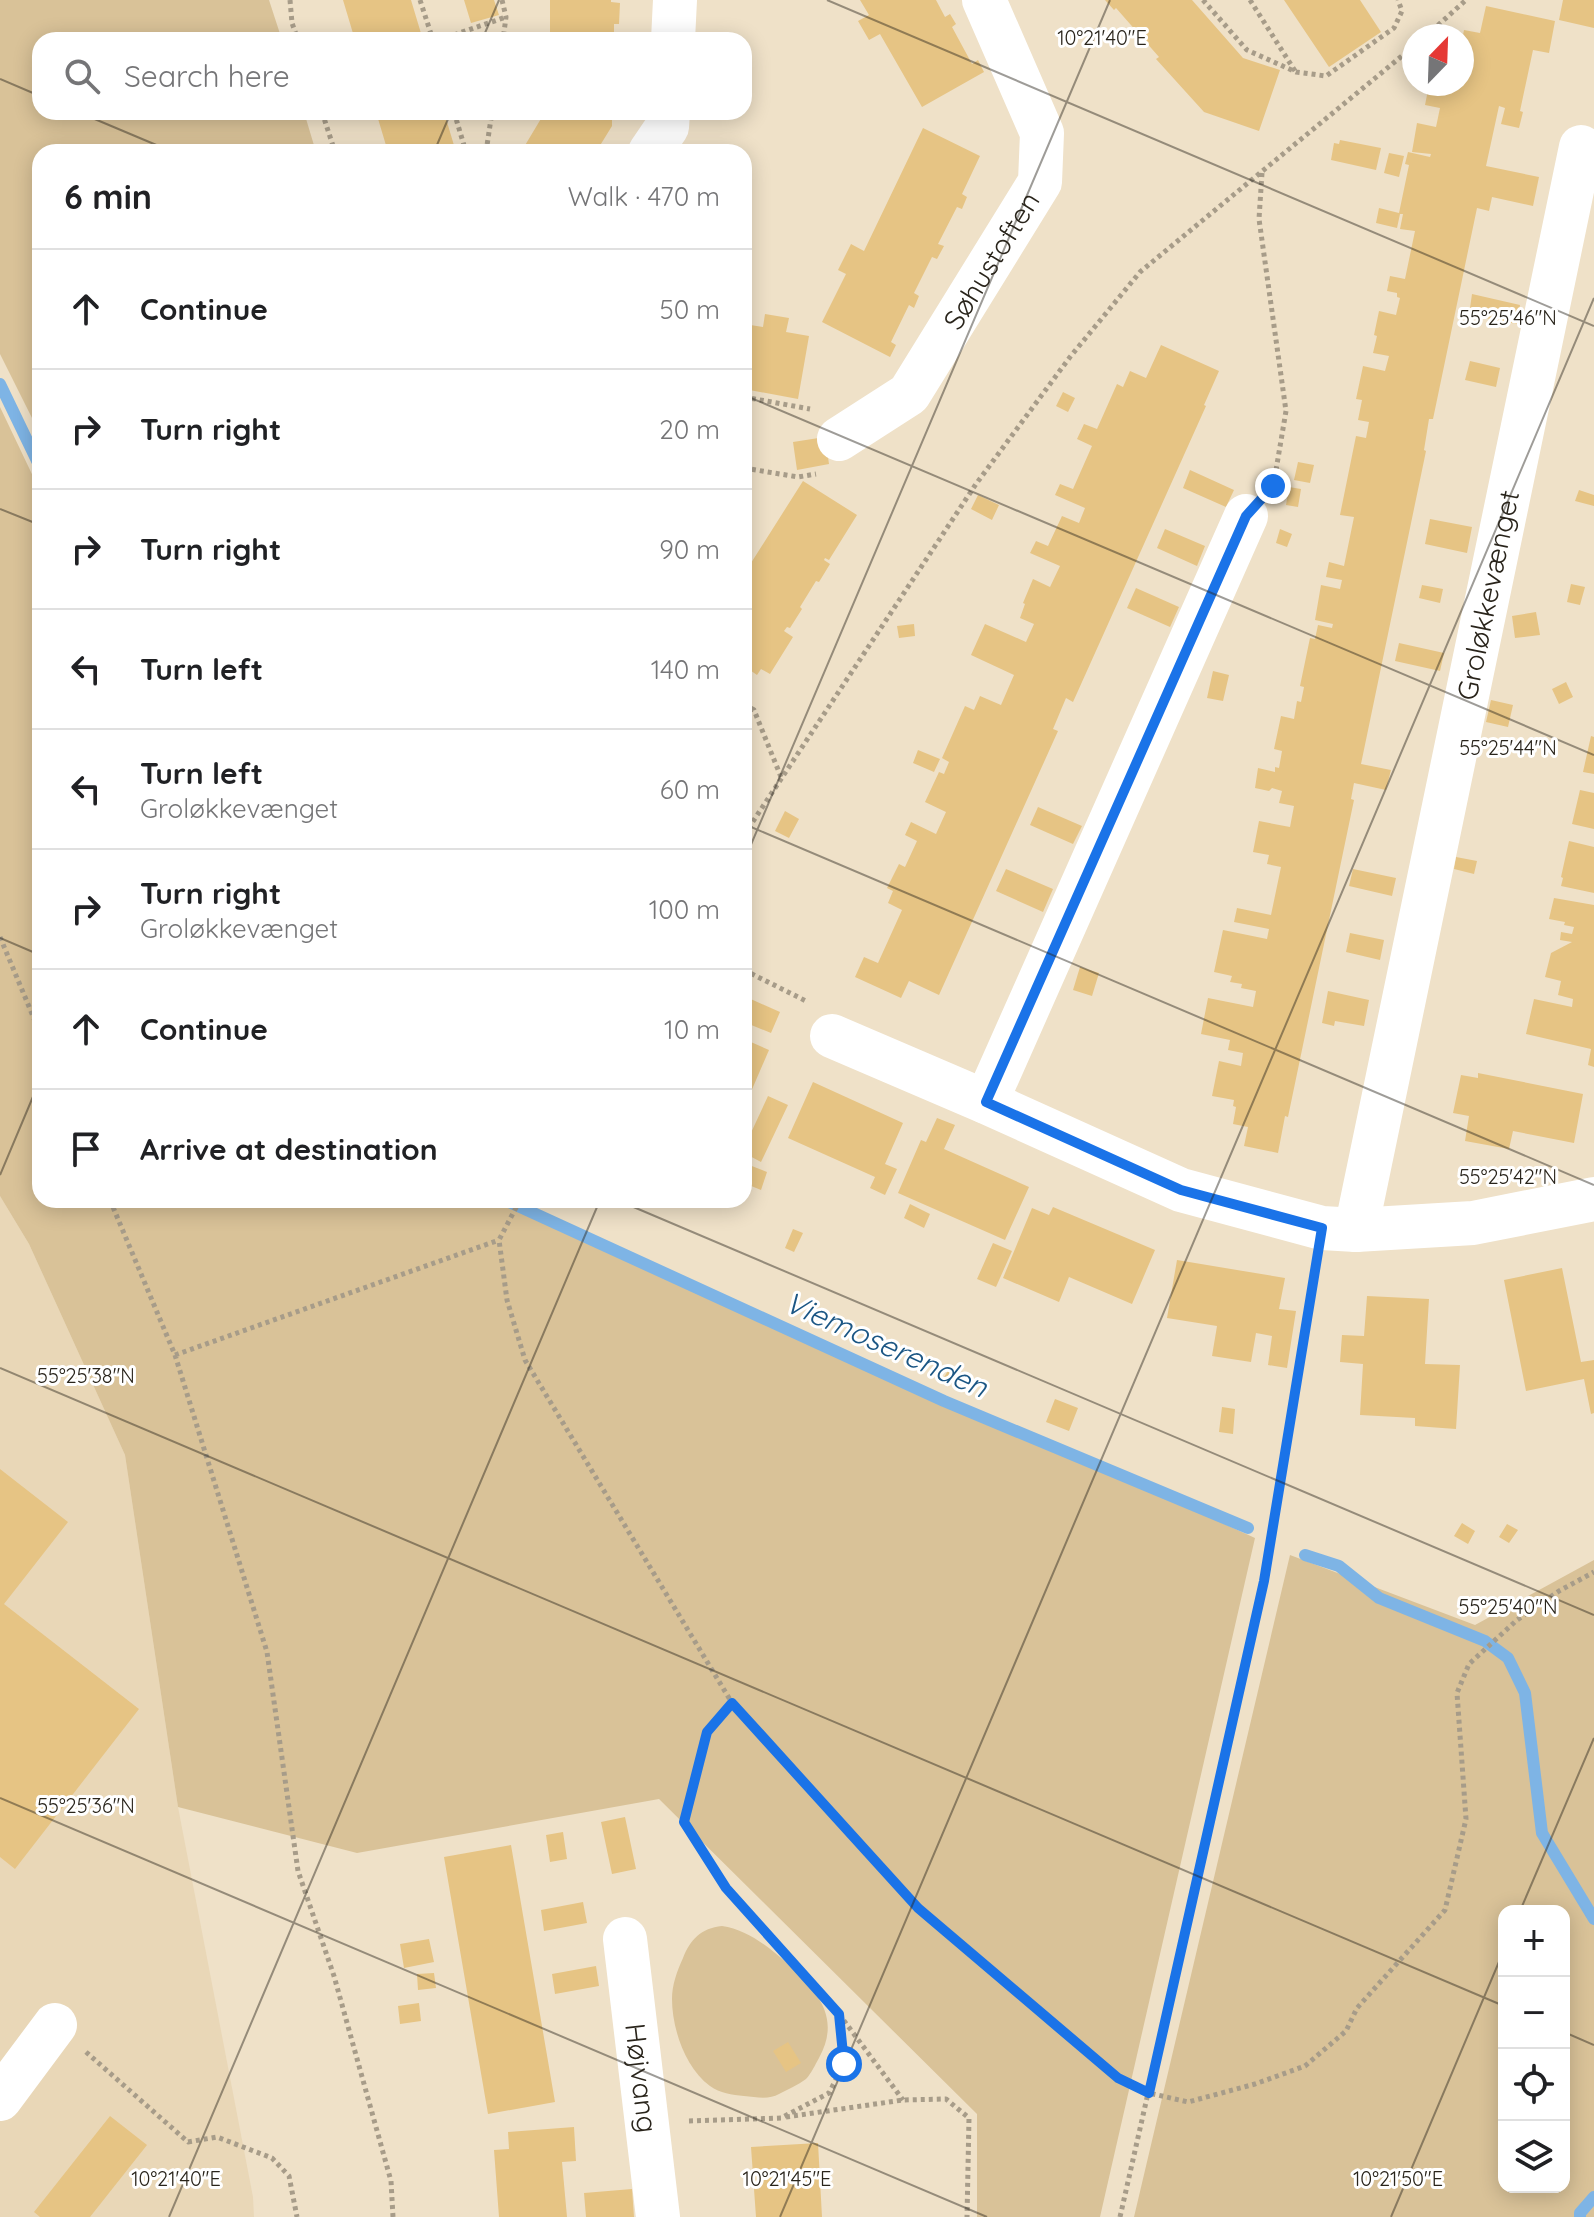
<!DOCTYPE html>
<meta charset="utf-8">
<style>
:root{--surface:#fff;--page:#f6f6f6;--text:#202124;--muted:#757577;--line:#e0e0e0}
body{margin:0;font-family:Quicksand,sans-serif;background:var(--page);color:var(--text)}
.controls{position:absolute;right:24px;bottom:24px;display:grid;overflow:hidden;border-radius:16px;box-shadow:0 4px 20px #0003}
.controls button{width:72px;height:72px;display:grid;place-items:center;padding:0;border:0;border-bottom:2px solid var(--line);background:var(--surface);color:var(--text);font:40px sans-serif}
.compass{position:absolute;left:1402px;top:24px;width:72px;height:72px;border-radius:50%;background:var(--surface);box-shadow:0 4px 20px #0003;rotate:23deg}
.stop{position:absolute;width:24px;height:24px;margin:-18px;border:6px solid #1a73e8;border-radius:50%;background:#fff}
.stop.end{background:#1a73e8;border-color:#fff;box-shadow:0 2px 8px #0008}
.list{margin:0;padding:0;list-style:none}
h2{display:flex;justify-content:space-between;align-items:center;height:104px;margin:0;padding:0 32px;font-size:34px}
h2 small{font-size:26px;font-weight:400;color:var(--muted)}
.list li{display:grid;grid-template-columns:52px 1fr auto;gap:24px;align-items:center;box-sizing:border-box;height:120px;padding:0 32px;border-top:2px solid var(--line)}
.list b{display:block;font-size:30px;white-space:nowrap}
.list p{margin:0;font-size:26px;white-space:nowrap;color:var(--muted)}
.list em{font-size:26px;font-style:normal;color:var(--muted)}
.icon{flex:none;width:44px;height:44px;fill:none;stroke:currentColor;stroke-width:2;stroke-linecap:round;stroke-linejoin:round}
.map{position:relative;flex:none;width:1594px;height:2217px;overflow:hidden}
.search{position:absolute;background:var(--surface);box-shadow:0 4px 20px #0003;left:32px;top:32px;width:720px;height:88px;display:flex;align-items:center;gap:20px;box-sizing:border-box;padding:0 28px;border-radius:24px;color:var(--muted);font-size:30px}
.panel{position:absolute;background:var(--surface);box-shadow:0 4px 20px #0003;left:32px;top:144px;width:720px;height:1064px;border-radius:24px}
.map>svg:first-child{display:block}
</style>
<div class="map">
<svg width="1594" height="2217" viewBox="0 0 1594 2217">
<rect width="100%" height="100%" fill="#efe1c8"/>
<path fill="#e9d7b7" d="M0,1196L29,1244L125,1455L178,1807L253,2197L254,2217H0Z"/>
<path fill="#d9c298" fill-rule="evenodd" d="M0,0H269L282,40H40V112H304L316,152H40V434L0,354Z
M0,407L40,491V1200H481L536,1210L1255,1538L1100,2217H977V2114L659,1799L357,1853L178,1807L125,1455L29,1244L0,1196Z
M1290,1555L1475,1625L1594,1560V2217H1134ZM1564,1911V2187H1504V1911Z
M722,1926C748,1930 769,1947 789,1965C818,1992 841,2018 819,2058C815,2065 811,2074 806,2079C798,2085 788,2089 779,2094C769,2100 756,2097 744,2096C732,2095 720,2093 710,2086C685,2068 672,2028 672,1999C672,1985 677,1971 683,1958C690,1940 701,1928 722,1926Z"/>
<g fill="none" stroke-linecap="round" stroke-linejoin="round">
<path stroke="#7eb4e5" stroke-width="12" d="M0,384L40,467
M505,1200L944,1401L1248,1528
M1305,1555L1339,1566L1379,1598L1485,1641L1508,1658L1525,1693L1542,1833L1594,1919
M1580,2217V2213L1594,2197"/>
</g>
<path fill="#e6c484" d="M343,0H411L423,40H355Z
M464,0H494L499,15L471,23Z
M550,0H611V2L620,3L619,24H614V40H550Z
M860,0H936L945,17L950,14L956,24L952,27L972,64L978,60L984,72L922,107L880,34L869,40L858,21L869,15Z
M1105,0H1192L1243,58L1280,70L1259,131L1204,112L1156,59L1159,57L1116,8L1114,10Z
M1284,0H1360L1381,32L1329,67Z
M1563,0H1594V28L1559,20Z
M1486,6L1555,21L1549,53L1533,50L1520,111L1523,112L1519,128L1501,124L1505,108L1499,106L1486,166L1539,177L1533,206L1492,197L1489,211L1477,208L1433,419H1429L1424,450L1426,451L1361,764L1391,770L1386,790L1354,783L1351,799L1354,800L1288,1117L1285,1116L1278,1153L1244,1146L1248,1127L1233,1124L1236,1107L1233,1106L1234,1100L1212,1096L1219,1061L1241,1066L1243,1053L1228,1050L1230,1040L1201,1034L1208,998L1253,1007L1256,991L1241,988L1242,984L1230,982L1232,976L1214,972L1223,930L1267,939L1269,929L1234,922L1237,908L1271,915L1281,867L1267,864L1269,855L1253,852L1259,821L1290,827L1294,806L1279,803L1282,791L1272,788L1269,791L1255,788L1258,768L1275,772V767L1279,768L1282,751L1274,749L1281,716L1294,719L1297,701L1301,702L1304,687L1300,686L1310,638L1315,639L1318,625L1332,628L1333,624L1315,620L1321,585L1340,589L1342,580L1326,577L1329,562L1344,566L1354,517L1340,515L1356,436L1366,438L1369,422L1358,420L1362,400L1356,399L1363,366L1385,371L1389,356L1373,353L1377,336L1374,335L1379,311L1396,315L1400,298L1397,297V293L1387,291L1390,276L1405,279L1415,231L1400,229L1403,214H1400L1397,228L1376,223L1379,208L1399,213L1409,165L1405,164L1408,152L1430,157L1431,154L1412,152L1417,123L1436,127L1440,108L1425,105L1428,90L1443,93L1446,84H1462V40L1464,30L1480,33Z
M376,112H444L456,152H388Z
M545,112H612V126L596,152H521Z
M923,128L980,156L962,194L967,197L962,209L957,207L938,244L944,246L937,259L932,257L914,293L919,296L914,308L909,305L891,342L896,345L890,357L822,322L846,274L838,270L851,244L864,251Z
M1340,140L1381,148L1376,170L1331,160L1334,143L1339,144Z
M1389,153L1404,156L1399,177L1384,173Z
M1472,294L1520,305L1517,324L1485,318L1486,311L1470,308Z
M765,314L789,318L786,332L809,336L798,399L744,389V324L763,327Z
M1161,345L1219,371L1204,405L1206,406L1073,702L1066,698L1053,729L1058,731L939,995L909,981L901,998L855,977L864,957L878,963L902,910L888,903L893,891L887,888L899,864L905,867L917,841L905,835L911,822L936,834L946,812L925,802L939,772L944,774L949,762L942,758L965,706L974,710L980,696L1001,705L1014,675L971,655L985,624L1026,642L1034,624L1020,618L1025,604L1023,603L1033,579L1050,587L1060,566L1030,553L1036,541L1048,546L1062,516L1079,523L1085,508L1055,495L1060,484L1073,489L1092,446L1077,439L1084,424L1097,429L1117,384L1123,387L1130,371L1146,378Z
M1470,361L1500,368L1496,387L1465,380Z
M1063,392L1075,398L1068,412L1056,406Z
M825,437L829,464L797,470L793,442Z
M1298,462L1314,465L1310,483L1294,480Z
M1190,470L1234,490L1226,507L1183,488Z
M803,481L857,515L829,560L825,558L824,560L830,564L819,582L816,581L800,607L802,609L790,628L787,627L784,631L793,637L770,674L761,669L757,675L744,666V574Z
M1289,487L1301,489L1298,507L1286,505Z
M1579,490L1594,495V506L1575,501Z
M978,495L999,505L992,520L971,509Z
M1430,519L1472,527L1467,553L1425,544Z
M1165,529L1205,546L1197,566L1157,548Z
M1280,529L1292,534L1287,547L1276,543Z
M1571,584L1585,587L1580,605L1567,602Z
M1422,585L1443,589L1440,603L1419,598Z
M1136,588L1179,607L1170,627L1127,608Z
M1536,612L1540,635L1515,638L1512,616Z
M914,624L915,636L899,638L897,626Z
M1399,643L1444,653L1440,671L1395,661Z
M1213,671L1229,675L1223,701L1207,698Z
M1566,682L1573,697L1559,704L1552,689Z
M1491,700L1513,705L1508,727L1486,722Z
M1591,736L1594,737V774L1583,772Z
M918,750L940,759L934,772L913,763Z
M1580,790L1594,793V829L1572,824Z
M1038,807L1082,826L1073,844L1030,825Z
M785,811L799,819L789,838L775,831Z
M1569,841L1594,847V893L1561,886L1563,878L1561,877Z
M1456,857L1477,861L1474,874L1454,869Z
M1006,869L1053,889L1043,912L996,891Z
M1353,869L1396,878L1392,896L1349,886Z
M1554,898L1594,905V1067L1588,1065L1591,1049L1526,1034L1534,999L1572,1007L1573,999L1558,995L1561,981L1545,977L1551,953L1572,942L1560,940L1561,932L1572,934L1574,927L1564,925L1565,922L1549,919Z
M1350,933L1384,940L1380,960L1346,952Z
M1080,967L1099,973L1092,996L1073,990Z
M1328,991L1369,1000L1364,1026L1335,1021L1334,1026L1322,1023Z
M744,996L780,1012L771,1033L744,1022Z
M744,1039L769,1050L747,1101L744,1100Z
M1478,1073L1583,1094L1574,1143L1513,1131L1509,1149L1465,1141L1469,1116L1453,1113L1461,1075L1478,1078Z
M813,1082L903,1123L885,1164L897,1169L885,1195L870,1188L875,1177L788,1138Z
M768,1096L788,1105L761,1162L744,1153L751,1138L749,1137Z
M937,1118L955,1125L944,1149L1029,1187L1005,1240L898,1193L921,1140L926,1142Z
M744,1163L767,1172L761,1190L744,1183Z
M910,1204L930,1214L924,1228L904,1218Z
M1053,1207L1155,1250L1132,1304L1069,1277L1059,1302L1003,1278L1032,1208L1049,1215Z
M793,1229L803,1233L794,1252L785,1248Z
M993,1243L1012,1251L996,1287L977,1279Z
M1177,1260L1285,1278L1279,1309L1296,1311L1287,1368L1268,1365L1272,1336L1256,1333L1251,1362L1212,1356L1217,1326L1167,1318Z
M1562,1268L1581,1362L1594,1360V1413L1591,1414L1584,1379L1526,1391L1504,1280Z
M1367,1296L1429,1299L1425,1364L1460,1365L1456,1429L1415,1426V1418L1360,1415L1363,1364L1340,1362L1342,1335L1364,1336Z
M949,1369L959,1375L953,1385L943,1379Z
M1055,1399L1078,1408L1069,1431L1046,1422Z
M1222,1407L1235,1409L1233,1434L1219,1432Z
M0,1469L68,1522L4,1604L139,1709L15,1869L0,1857Z
M1462,1523L1475,1531L1468,1544L1454,1536Z
M1507,1524L1518,1530L1509,1543L1499,1537Z
M625,1817L636,1869L612,1874L601,1822Z
M563,1832L567,1859L550,1862L546,1835Z
M511,1845L555,2102L488,2114L444,1857Z
M583,1902L587,1923L544,1931L541,1910Z
M429,1939L434,1962L404,1968L400,1944Z
M596,1966L599,1986L555,1994L552,1974Z
M434,1973L436,1988L418,1990L417,1974Z
M419,2003L421,2021L400,2024L398,2006Z
M788,2042L801,2063L786,2072L773,2051Z
M110,2116L147,2145L90,2217H40L34,2212Z
M574,2127L576,2161L562,2162L567,2217H499L494,2150L509,2149L508,2132Z
M818,2143L822,2217H756L751,2147Z
M632,2189L634,2217H586L584,2193Z"/>
<g fill="none" stroke-linecap="round" stroke-linejoin="round">
<path stroke="#a79c89" stroke-width="5" stroke-dasharray="4 4" stroke-linecap="butt" d="M290,0L292,23L298,40
M420,0L433,40
M502,0L506,17L503,40
M1203,0L1247,50L1296,72L1326,76L1394,28L1402,11L1398,0
M1250,0L1295,71
M1426,36L1466,0
M439,40L506,17
M322,112L335,152
M454,112L466,152
M486,152L492,112
M1262,173L1259,219L1286,411L1274,482
M744,397L810,409
M744,468L798,477L816,474
M744,704L754,710L781,777
M744,835L976,484L1070,357L1140,272L1414,46
M0,937L40,1033
M744,970L808,1002
M110,1200L175,1355L267,1652L298,1871L334,1976L391,2181L393,2217
M520,1200L499,1240L507,1300L525,1360L732,1703
M175,1355L499,1240
M839,2014L903,2100
M86,2052L188,2142L217,2137L272,2158L289,2176L297,2217
M786,2117L903,2100L946,2099L969,2118L967,2217
M689,2121L781,2118L829,2093L844,2064L839,2014L726,1888L684,1822L707,1732L732,1703L918,1908L1118,2078L1149,2093L1188,2102L1255,2084L1305,2066L1346,2031L1357,2008L1445,1910L1466,1819L1457,1693L1469,1664L1517,1620L1559,1591L1594,1572
M1120,2217L1264,1581L1315,1270"/>
<g stroke="#fff" stroke-width="44">
<path d="M673,40L675,0"/>
<path d="M650,152L667,127L668,112"/>
<path id="s1" d="M839,439L909,394L1040,182L1042,133L984,0"/>
<path id="s2" d="M832,1036L986,1102L1181,1190L1322,1228L1356,1230L1581,147"/>
<path d="M986,1102L1246,516"/>
<path d="M1356,1230L1473,1223L1594,1199"/>
<path id="s3" d="M625,1939L658,2217"/>
<path d="M0,2099L55,2025"/>
</g>
</g>
<g fill="none" stroke-linecap="round" stroke-linejoin="round">
<path stroke="#1a73e8" stroke-width="10" d="M844,2064L839,2014L726,1888L684,1822L707,1732L732,1703L918,1908L1118,2078L1149,2093L1264,1581L1322,1228L1181,1190L986,1102L1246,516L1273,486"/>
</g>
<path fill="none" stroke="#29241b" stroke-width="2" stroke-opacity="0.45" d="M827,0L1594,326M482,40L499,0M0,79L40,96M78,112L173,152M434,152L451,112M744,395L1594,755M0,509L40,525M744,824L1594,1185M744,861L1110,0M0,938L40,955M0,1175L40,1080M617,1200L1594,1615M0,1368L1504,2006M0,1798L987,2217M1520,1911L1594,1738M1564,2032L1594,2045M169,2217L600,1200M780,2217L1594,298M1391,2217L1504,1950"/>
<g text-anchor="middle" stroke-width="6" stroke-linejoin="round" paint-order="stroke">
<g font-size="28" fill="#29241b" stroke="#fff">
<text dy="10" stroke="none"><textPath href="#s1" startOffset="240">Søhustoften</textPath></text>
<text dy="10" stroke="none"><textPath href="#s2" startOffset="1210">Groløkkevænget</textPath></text>
<text dy="10" stroke="none"><textPath href="#s3" startOffset="140">Højvang</textPath></text>
</g>
<g font-size="30" font-style="italic" fill="#1b5684" stroke="#fff">
<text transform="translate(886 1345) rotate(24)" y="10">Viemoserenden</text>
</g>
</g>
<g font-size="20" text-anchor="middle" fill="#29241b" stroke="#fff" stroke-width="6" stroke-linejoin="round" paint-order="stroke">
<text x="1102" y="45">10°21'40"E</text>
<text x="1508" y="325">55°25'46"N</text>
<text x="1508" y="755">55°25'44"N</text>
<text x="1508" y="1184">55°25'42"N</text>
<text x="86" y="1383">55°25'38"N</text>
<text x="1508" y="1614">55°25'40"N</text>
<text x="86" y="1813">55°25'36"N</text>
<text x="176" y="2186">10°21'40"E</text>
<text x="787" y="2186">10°21'45"E</text>
<text x="1398" y="2186">10°21'50"E</text>
</g>
</svg>
<div class="controls">
<button>+</button>
<button>−</button>
<button><svg class="icon" aria-label="locate" viewBox="0 0 24 24"><circle cx="12" cy="12" r="6"/><path d="M12 2v4M12 18v4M2 12h4M18 12h4"/></svg></button>
<button><svg class="icon" aria-label="layers" viewBox="0 0 24 24"><path d="M12 4l9 5-9 5-9-5zM3 14l9 5 9-5"/></svg></button>
</div>
<svg class="compass" viewBox="-18 -18 36 36"><path d="M0-13l5 13h-10z" fill="#e53935"/><path d="M0 13l5-13h-10z" fill="#757577"/></svg>
<div class="stop" style="left:844px;top:2064px"></div>
<div class="stop end" style="left:1273px;top:486px"></div>
<div class="search"><svg class="icon" aria-label="search" viewBox="0 0 24 24"><circle cx="10" cy="10" r="6"/><path d="M15 15l6 6"/></svg>Search here</div>
<section class="panel">
<h2>6 min<small>Walk · 470 m</small></h2>
<ul class="list">
<li><svg class="icon" aria-label="ahead" viewBox="0 0 24 24"><path d="M12 20V5M6 11l6-6 6 6"/></svg><div><b>Continue</b></div><em>50 m</em></li>
<li><svg class="icon" aria-label="right" viewBox="0 0 24 24"><path d="M7 20v-9h11M14 6l5 5-5 5"/></svg><div><b>Turn right</b></div><em>20 m</em></li>
<li><svg class="icon" aria-label="right" viewBox="0 0 24 24"><path d="M7 20v-9h11M14 6l5 5-5 5"/></svg><div><b>Turn right</b></div><em>90 m</em></li>
<li><svg class="icon" aria-label="left" viewBox="0 0 24 24"><path d="M17 20v-9H6M10 6l-5 5 5 5"/></svg><div><b>Turn left</b></div><em>140 m</em></li>
<li><svg class="icon" aria-label="left" viewBox="0 0 24 24"><path d="M17 20v-9H6M10 6l-5 5 5 5"/></svg><div><b>Turn left</b><p>Groløkkevænget</p></div><em>60 m</em></li>
<li><svg class="icon" aria-label="right" viewBox="0 0 24 24"><path d="M7 20v-9h11M14 6l5 5-5 5"/></svg><div><b>Turn right</b><p>Groløkkevænget</p></div><em>100 m</em></li>
<li><svg class="icon" aria-label="ahead" viewBox="0 0 24 24"><path d="M12 20V5M6 11l6-6 6 6"/></svg><div><b>Continue</b></div><em>10 m</em></li>
<li><svg class="icon" aria-label="arrive" viewBox="0 0 24 24"><path d="M6 21V4h12l-3 4 3 4H6"/></svg><div><b>Arrive at destination</b></div></li>
</ul>
</section>
</div>
